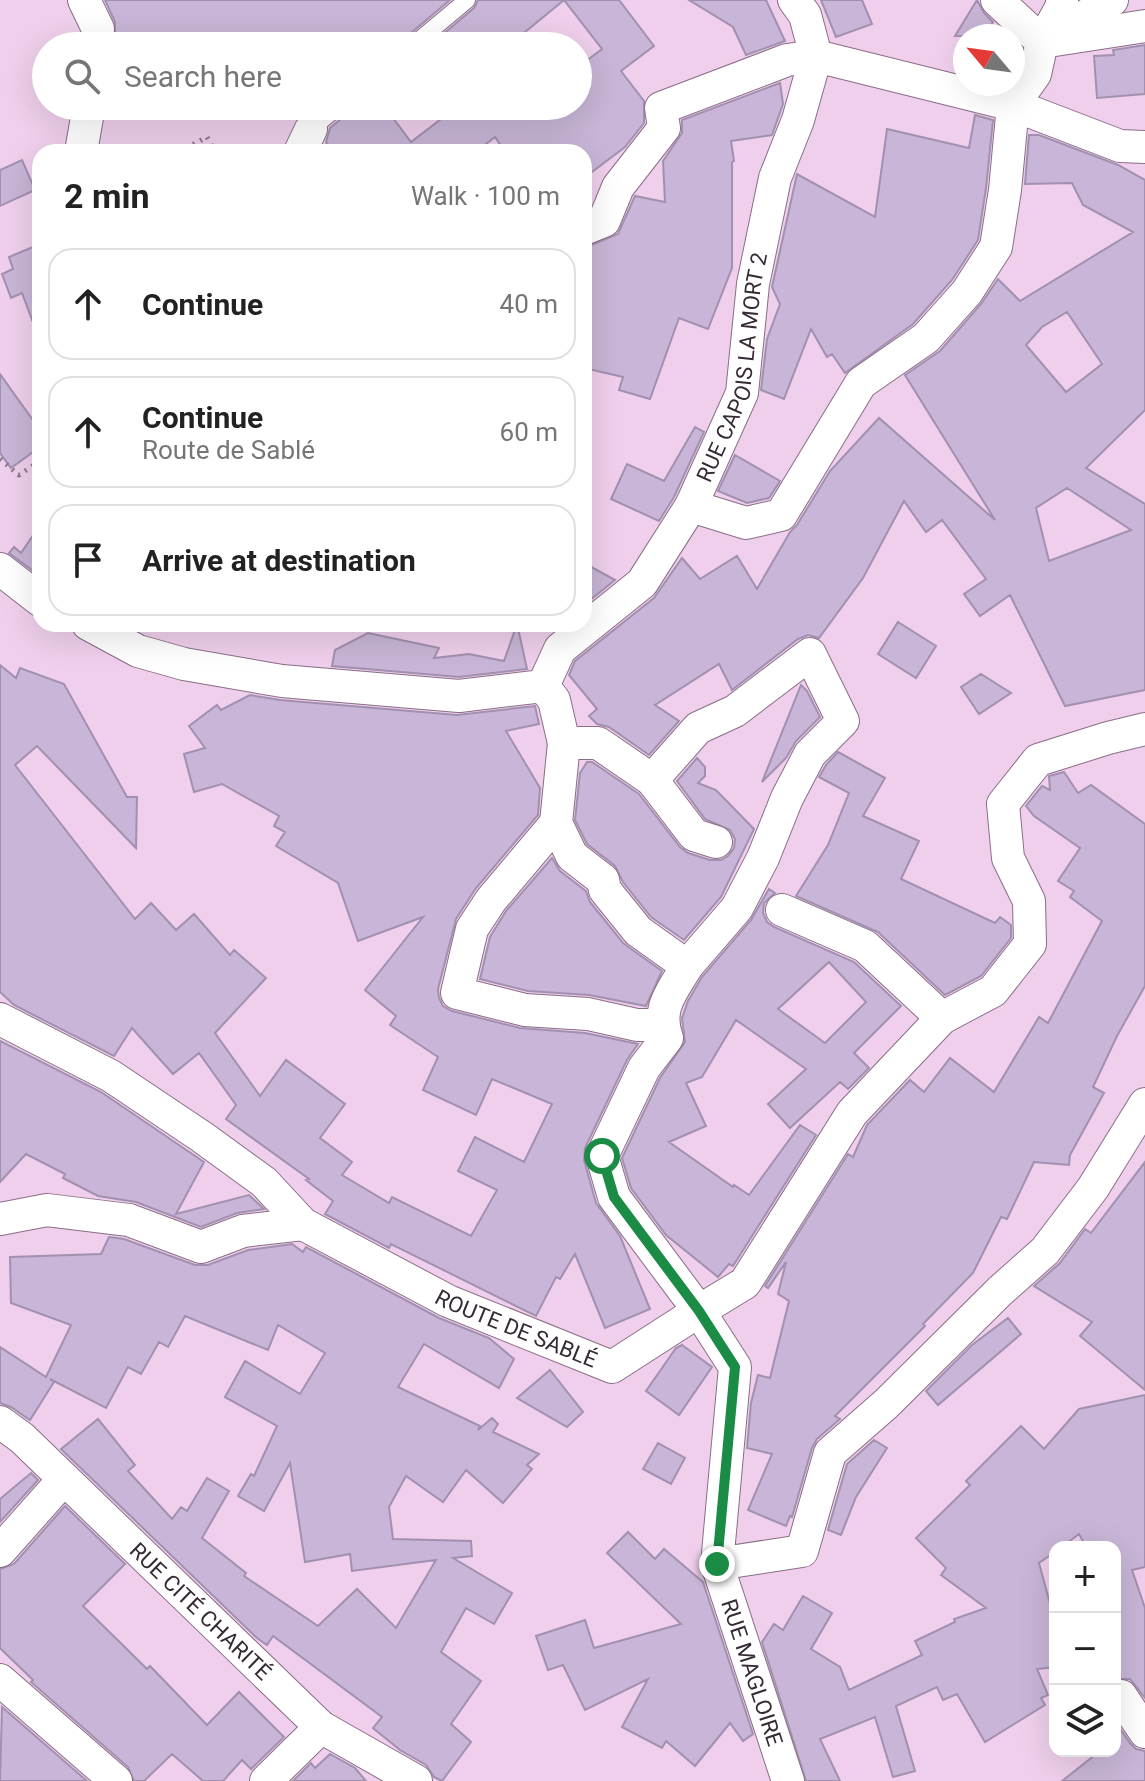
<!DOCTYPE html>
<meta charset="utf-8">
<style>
:root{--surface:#fff;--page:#f2f2f2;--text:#222;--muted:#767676;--line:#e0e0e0}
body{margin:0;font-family:Roboto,sans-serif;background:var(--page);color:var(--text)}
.controls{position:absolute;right:24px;bottom:24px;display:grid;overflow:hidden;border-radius:16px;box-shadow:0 8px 32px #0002}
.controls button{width:72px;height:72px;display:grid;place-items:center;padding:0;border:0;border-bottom:2px solid var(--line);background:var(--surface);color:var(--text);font:40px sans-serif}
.compass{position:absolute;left:953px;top:24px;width:72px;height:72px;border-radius:50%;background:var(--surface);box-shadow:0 8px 32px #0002;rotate:299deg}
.stop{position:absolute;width:24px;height:24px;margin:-18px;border:6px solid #1a8c45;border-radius:50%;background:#fff}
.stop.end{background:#1a8c45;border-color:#fff;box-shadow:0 2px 8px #0008}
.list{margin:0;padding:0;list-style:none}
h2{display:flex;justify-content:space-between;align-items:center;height:104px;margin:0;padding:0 32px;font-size:34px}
h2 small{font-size:26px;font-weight:400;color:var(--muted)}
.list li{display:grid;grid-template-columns:52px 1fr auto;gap:24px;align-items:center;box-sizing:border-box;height:112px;margin:0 16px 16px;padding:0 16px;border:2px solid var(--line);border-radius:24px}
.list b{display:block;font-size:30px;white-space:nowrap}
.list p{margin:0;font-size:26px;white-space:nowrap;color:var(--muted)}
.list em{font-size:26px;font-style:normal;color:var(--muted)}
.icon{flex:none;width:44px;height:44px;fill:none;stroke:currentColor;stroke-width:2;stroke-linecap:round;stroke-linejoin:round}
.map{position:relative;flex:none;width:1145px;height:1781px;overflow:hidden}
.search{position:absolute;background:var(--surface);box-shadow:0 8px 32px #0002;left:32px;top:32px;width:560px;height:88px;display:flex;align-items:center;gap:20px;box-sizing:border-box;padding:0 28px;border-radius:44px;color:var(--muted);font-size:30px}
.panel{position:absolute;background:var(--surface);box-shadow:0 8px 32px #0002;left:32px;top:144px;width:560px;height:488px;border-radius:24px}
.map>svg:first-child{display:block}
</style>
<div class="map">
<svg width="1145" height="1781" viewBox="0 0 1145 1781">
<rect width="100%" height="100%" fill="#efcfeb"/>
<path fill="#c8b5d7" stroke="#a290b0" stroke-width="2" fill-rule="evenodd" d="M105,0H450L405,38L401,46H115V22Z
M478,0H564L508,46H429L474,8Z
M564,0H619L654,46L621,71L644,101V123L625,147L584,178V152H505L495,137L476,152H333L326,142L330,128L347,114L350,106H384L411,142L458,106H578V67L602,49Z
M689,0H766L785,41L746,55L733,27Z
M821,0H862L872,24L836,37Z
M977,0L984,13L993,22L984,36H955Z
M1145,45V94L1097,98L1094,56L1114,55L1113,50Z
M780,83L783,104L772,135L731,141L734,161L732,162V268L708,329L679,318L650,399L619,390L623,377L584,368V248L618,234L635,196L665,202L663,161L682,133V120Z
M975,115L993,120L986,188L978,240L952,280L913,324L845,373L832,354L827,357L811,329L784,399L761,390L767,339L780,304L772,287L797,174L875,217L887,129L969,148Z
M1029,135H1039L1118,165L1145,180V410L1086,468L1145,504V690L1065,706L1010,595L980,616L964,594L986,579L942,520L926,532L904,501L863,578L819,638L808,635L798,639L732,690L719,664L655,705L679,721L649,755L609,727L597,724L589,716L597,709L569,675L575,661L654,598L682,558L700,579L737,556L757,589L790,532L797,525L830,471L879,418L995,520L905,375L940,351L981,304L998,279L1020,301L1133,232L1083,205L1072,183L1025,184ZM1067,312L1102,364L1066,392L1026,345L1042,327ZM1067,488L1131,530L1049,561L1036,508Z
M22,160L35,190L0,206V170Z
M40,244V332L37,333L22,293L11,298L2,274L13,269L9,257Z
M0,374L40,430V447L11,468L0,453Z
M695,427L704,432L674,497L659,521L611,499L627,464L664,481Z
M735,455L780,481L769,498L747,503L718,491Z
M40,525V576L9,553L14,547L21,553Z
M584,563L615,580L584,605Z
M898,622L936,646L916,678L878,654Z
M517,624L527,669L459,677L332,666L335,650L368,633L439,648L434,658L469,654L504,661Z
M0,665L16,678L20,668L64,684L127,797H137L136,848L37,746L15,765L135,919L151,903L176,930L194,914L230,955L234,950L266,978L215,1033L260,1096L286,1060L345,1104L320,1138L352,1162L342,1175L389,1203L392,1197L471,1236L497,1190L458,1171L475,1137L524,1162L552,1104L492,1079L476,1115L423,1090L438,1057L390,1025L396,1016L365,990L423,917L358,941L338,883L276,846L285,832L274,826L279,816L222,784L194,792L184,754L205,748L189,726L217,705L221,710L250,695L280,700L457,715L535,706L539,724L506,731L540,788L538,815L476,888L456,919L438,989L439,998L443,1006L452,1011L520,1028L585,1033L638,1044L627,1060L585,1148L584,1160L596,1203L620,1236L650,1309L605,1328L575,1254L560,1279L556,1277L536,1316L391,1244L389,1248L325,1214L333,1201L306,1180L309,1179L226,1119L236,1105L199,1053L173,1074L132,1028L114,1056L14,1005L0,992Z
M981,674L1011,693L979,714L961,687Z
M801,685L807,691L820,717L796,741L786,758L762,782Z
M838,752L885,778L863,816L919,841L901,879L995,923L1000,917L1011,925V938L981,976L945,995L878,932L796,896L828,845L849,793L819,777L826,765Z
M697,758L705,767V776L698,783L716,790L754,829L721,897L684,940L651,917L623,882L615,866L587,844L575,820L580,773L587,762H592L639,794L680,847L688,853L710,860H721L728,856L734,848L735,839L730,830L705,819L677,781Z
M1064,772L1078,793L1091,785L1145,824V986L1117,1036L1093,1087L1104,1093L1070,1155L1069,1165L1034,1162L1007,1219L1001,1217L973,1273L923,1324L925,1326L835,1416L840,1419L817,1439L812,1448L792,1517L790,1516L786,1526L748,1510L772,1454L747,1448L751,1403L758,1375L770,1378L789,1301L778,1294L786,1262L768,1288L765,1286L848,1154L853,1157L867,1125L910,1080L924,1092L950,1058L994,1092L1039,1017L1048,1023L1102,921L1070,897L1074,891L1058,881L1080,848L1034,816L1026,806L1042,786L1050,790L1049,776Z
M552,858L560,871L586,891L590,902L623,943L662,971L646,1006L589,995L528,991L480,979L490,937L506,911Z
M769,889L775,893L764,903L763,913L767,922L774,927L854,962L901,1006L854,1053L869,1068L848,1089L840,1082L790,1128L768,1104L806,1069L736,1020L702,1077L686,1083L706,1126L669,1142L733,1187L734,1185L749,1195L800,1125L816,1135L733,1266L729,1264L718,1277L666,1235L631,1188L622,1158L660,1078L685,1042L682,1018L688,1001L702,977L751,920ZM829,962L866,1002L825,1043L778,1009Z
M0,1041L101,1092L204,1162L176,1214L249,1195L264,1209L237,1213L201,1227L136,1202L98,1196L63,1178L65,1174L26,1154L0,1182Z
M1145,1162V1390L1080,1336L1092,1322L1034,1286L1060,1263L1085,1229L1091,1233Z
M109,1237L124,1239L195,1265H208L248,1250L292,1244L303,1252L306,1247L439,1318L489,1338L514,1359L499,1388L424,1344L398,1387L480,1426L478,1430L492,1418L498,1424L493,1432L539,1454L527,1465L532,1469L503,1503L466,1470L443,1502L406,1476L389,1507L393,1539L471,1541L472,1556L453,1558L512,1593L494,1624L466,1608L441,1652L481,1681L451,1724L471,1742L442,1781L434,1777L426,1765L400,1750L373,1728L382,1717L273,1636L267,1645L257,1638L61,1449L98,1419L135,1465L128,1471L172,1519L181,1507L187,1511L207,1478L229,1491L202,1538L246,1573L244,1576L318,1626L357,1589L396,1628L436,1560L352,1571L350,1554L305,1562L290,1463L264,1511L238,1496L251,1474L254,1476L277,1426L225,1397L245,1361L300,1394L325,1353L278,1325L268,1350L185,1316L168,1347L159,1342L141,1374L128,1367L106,1408L50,1379L54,1382L30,1420L11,1407L0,1403V1347L46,1377L71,1325L11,1303L10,1257L101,1254Z
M1008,1318L1021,1334L938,1405L926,1391L972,1345Z
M682,1345L712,1367L679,1415L646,1391L676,1348Z
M550,1370L583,1412L567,1427L517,1398Z
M1145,1395V1567L1132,1570L1145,1608V1698L1130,1679H1115V1547H1086L1079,1534L1062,1547H1055V1552L1039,1563L1055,1622V1667L1037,1669L1048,1695L1041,1698L1045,1705L985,1742L957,1694L943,1700L937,1687L896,1706L915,1771L893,1777L875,1717L820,1739L840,1781H806L762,1642L774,1624L783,1630L803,1596L832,1613L811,1649L840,1667L849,1690L922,1655L915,1641L955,1622L954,1619L986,1608L941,1575L946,1568L916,1538L970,1485L966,1481L1021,1426L1044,1449L1079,1409Z
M874,1440L887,1448L856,1497L841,1535L828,1530L847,1464Z
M658,1443L685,1458L671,1484L643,1469Z
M31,1473L38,1480L0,1522V1499Z
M65,1506L125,1564L83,1606L147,1669L150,1666L207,1725L239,1692L284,1737L251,1769L242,1760L223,1781H203L172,1754L144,1781H134L128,1767L31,1682L33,1680L0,1648V1569L14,1564Z
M628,1532L655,1559L664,1549L703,1582L753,1734L743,1741L730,1723L695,1766L666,1741L662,1748L622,1727L648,1679L585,1710L563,1665L548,1670L536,1636L585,1620L594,1648L681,1624L607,1553Z
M2,1707L87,1781H0Z
M1115,1721L1130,1743L1136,1749L1145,1751V1781H1062L1100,1751H1115Z
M330,1754L355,1768L366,1781H293L311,1763L315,1768Z"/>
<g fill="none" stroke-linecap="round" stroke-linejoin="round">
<g stroke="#8a6d86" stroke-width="18">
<path id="lane" d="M412,46L467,0
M311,129L339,106"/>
</g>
<g stroke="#8a6d86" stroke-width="34">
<g id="street">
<path d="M84,0L98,29L96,46"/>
<path d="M997,0L1042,42"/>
<path d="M1055,34L1112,0"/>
<path d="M1042,42L1145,26"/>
<path d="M81,152L89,106"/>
<path d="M300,152L311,129"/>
<path d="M584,229L604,221L618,187L664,128L661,108L787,60L816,56L1013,105L1120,146L1145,147"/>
<path d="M691,506L746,523L781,515L861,383L926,338L967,292L996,247L1005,190L1013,105L1035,74L1042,42L1062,6V0"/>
<path d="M0,569L40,600"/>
<path d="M88,624L138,651L184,664L282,681L459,696L543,686"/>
<path id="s1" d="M543,686L560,649L642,583L691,506L742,393L753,284L775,178L798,120L816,56L805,15L794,0"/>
<path d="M543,686L554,700L564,743H598L652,780L698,728L735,711L810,654L843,721L810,754L787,798L763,858L737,908L687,966"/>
<path d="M564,743L556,823L572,856L603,880L605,890L638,931L687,966C672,992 656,1008 667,1038L644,1068L602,1156L614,1197L699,1311L745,1283L852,1113L942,1018L993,991L1030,944L1029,901L1008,858L1003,804L1038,760L1108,738L1145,729"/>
<path d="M652,780L694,835L716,842"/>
<path d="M556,823L491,900L472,929L457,993L525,1010L588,1014L637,1025H662"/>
<path d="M782,910L865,946L942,1018"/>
<path id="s2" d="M0,1019L111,1076L202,1137L264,1182L303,1224L448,1301L612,1367L699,1311L735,1367L717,1564L802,1551L830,1453L886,1404L1000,1291L1045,1251L1093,1188L1145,1104"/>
<path d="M0,1219L47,1210L129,1220L201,1247L243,1231L303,1224"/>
<path id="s3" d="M0,1422L22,1438L321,1727L416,1781"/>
<path d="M0,1551L63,1480"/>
<path id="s4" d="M717,1564L788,1781"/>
<path d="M0,1680L116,1781"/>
<path d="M1121,1696L1145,1732"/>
<path d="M266,1781L321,1727"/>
</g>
</g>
<path stroke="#8e798c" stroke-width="5" stroke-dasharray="2 6" stroke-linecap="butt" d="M179,152L207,137L215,152
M0,459L19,475L40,461"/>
<use href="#lane" stroke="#fff" stroke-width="16"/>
<use href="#street" stroke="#fff" stroke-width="32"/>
</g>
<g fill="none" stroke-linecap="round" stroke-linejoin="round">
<path stroke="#1a8c45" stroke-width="10" d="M602,1156L614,1197L699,1311L735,1367L717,1564"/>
</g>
<g text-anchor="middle" stroke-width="6" stroke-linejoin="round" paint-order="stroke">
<g font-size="22" fill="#362a35" stroke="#fefbfd">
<text dy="8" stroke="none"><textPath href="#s1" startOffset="384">RUE CAPOIS LA MORT 2</textPath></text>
<text dy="8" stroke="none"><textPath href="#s2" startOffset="606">ROUTE DE SABLÉ</textPath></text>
<text dy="8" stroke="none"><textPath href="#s3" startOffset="276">RUE CITÉ CHARITÉ</textPath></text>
<text dy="8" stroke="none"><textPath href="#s4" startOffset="114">RUE MAGLOIRE</textPath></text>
</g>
</g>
</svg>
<div class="controls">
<button>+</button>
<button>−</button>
<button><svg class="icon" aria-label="layers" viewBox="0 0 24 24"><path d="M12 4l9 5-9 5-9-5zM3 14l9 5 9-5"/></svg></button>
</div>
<svg class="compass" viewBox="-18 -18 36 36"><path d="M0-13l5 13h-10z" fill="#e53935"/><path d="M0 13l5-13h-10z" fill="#767676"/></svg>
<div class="stop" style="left:602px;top:1156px"></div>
<div class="stop end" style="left:717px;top:1564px"></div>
<div class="search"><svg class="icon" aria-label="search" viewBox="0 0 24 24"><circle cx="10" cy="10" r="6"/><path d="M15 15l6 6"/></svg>Search here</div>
<section class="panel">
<h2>2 min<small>Walk · 100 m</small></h2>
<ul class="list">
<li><svg class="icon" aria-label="ahead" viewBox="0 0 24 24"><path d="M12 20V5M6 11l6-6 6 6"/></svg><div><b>Continue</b></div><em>40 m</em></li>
<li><svg class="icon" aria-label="ahead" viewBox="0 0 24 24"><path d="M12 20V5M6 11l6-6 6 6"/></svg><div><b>Continue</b><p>Route de Sablé</p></div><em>60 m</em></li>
<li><svg class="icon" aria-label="arrive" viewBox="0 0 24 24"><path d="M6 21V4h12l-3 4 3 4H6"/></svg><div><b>Arrive at destination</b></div></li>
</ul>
</section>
</div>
